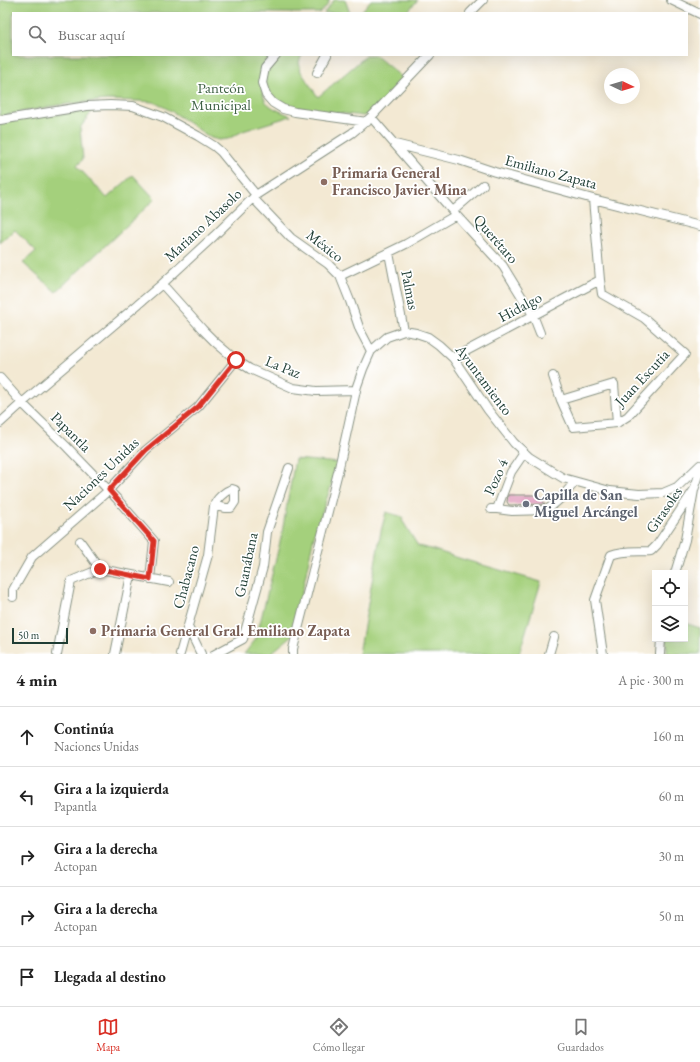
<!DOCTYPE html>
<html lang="es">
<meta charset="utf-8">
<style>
:root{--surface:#fff;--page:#f2f2f2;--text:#222;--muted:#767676;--line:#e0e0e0;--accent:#d93025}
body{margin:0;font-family:"EB Garamond",serif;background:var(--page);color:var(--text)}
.controls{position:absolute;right:12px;bottom:12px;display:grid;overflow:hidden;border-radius:0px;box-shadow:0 4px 16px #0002}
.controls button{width:36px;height:36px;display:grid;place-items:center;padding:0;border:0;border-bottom:1px solid var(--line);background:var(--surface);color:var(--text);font:20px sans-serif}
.compass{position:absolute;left:604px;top:68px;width:36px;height:36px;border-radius:50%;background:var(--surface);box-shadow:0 4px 16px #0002;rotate:94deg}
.scale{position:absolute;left:12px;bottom:10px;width:56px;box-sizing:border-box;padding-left:4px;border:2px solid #1f3d34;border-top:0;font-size:11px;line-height:14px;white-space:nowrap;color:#1f3d34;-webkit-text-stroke:3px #fff;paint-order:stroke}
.stop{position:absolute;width:12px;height:12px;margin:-9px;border:3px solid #d93025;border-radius:50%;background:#fff}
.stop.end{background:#d93025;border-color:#fff;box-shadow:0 1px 4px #0008}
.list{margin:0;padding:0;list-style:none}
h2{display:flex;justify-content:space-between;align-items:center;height:52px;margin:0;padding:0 16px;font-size:17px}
h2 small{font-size:13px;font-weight:400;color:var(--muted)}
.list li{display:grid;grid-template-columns:26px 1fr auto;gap:12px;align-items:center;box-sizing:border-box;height:60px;padding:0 16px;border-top:1px solid var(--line)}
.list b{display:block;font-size:15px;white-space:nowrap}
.list p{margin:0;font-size:13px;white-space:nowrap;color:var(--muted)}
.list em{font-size:13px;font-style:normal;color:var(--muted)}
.icon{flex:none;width:22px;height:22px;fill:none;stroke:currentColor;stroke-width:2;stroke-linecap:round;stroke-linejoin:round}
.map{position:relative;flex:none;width:700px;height:654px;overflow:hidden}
.search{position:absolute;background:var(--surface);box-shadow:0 4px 16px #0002;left:12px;right:12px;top:12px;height:44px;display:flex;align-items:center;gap:10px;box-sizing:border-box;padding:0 14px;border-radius:0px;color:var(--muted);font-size:15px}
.sheet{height:352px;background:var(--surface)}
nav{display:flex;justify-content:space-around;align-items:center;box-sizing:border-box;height:56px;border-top:1px solid var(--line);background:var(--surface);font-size:11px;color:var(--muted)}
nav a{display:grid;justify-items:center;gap:2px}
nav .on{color:var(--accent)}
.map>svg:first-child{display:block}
</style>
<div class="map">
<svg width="700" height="654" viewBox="0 0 700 654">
<rect width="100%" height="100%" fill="#fff"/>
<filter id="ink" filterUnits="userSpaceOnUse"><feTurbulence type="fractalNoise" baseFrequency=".025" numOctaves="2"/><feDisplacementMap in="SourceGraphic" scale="8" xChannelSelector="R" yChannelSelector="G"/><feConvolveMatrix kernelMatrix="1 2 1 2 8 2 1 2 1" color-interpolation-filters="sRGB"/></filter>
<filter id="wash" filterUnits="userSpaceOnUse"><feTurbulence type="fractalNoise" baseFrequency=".012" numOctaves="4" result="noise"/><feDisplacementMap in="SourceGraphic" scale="16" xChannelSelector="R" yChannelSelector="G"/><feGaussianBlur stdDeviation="0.9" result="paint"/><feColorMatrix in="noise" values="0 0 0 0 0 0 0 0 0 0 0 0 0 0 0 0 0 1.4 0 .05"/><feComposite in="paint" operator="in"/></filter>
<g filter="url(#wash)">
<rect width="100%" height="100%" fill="#f3e9d3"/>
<path fill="#a4d07c" stroke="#628658" d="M8,0H330L326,7L320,13H13V55H271C267,59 262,65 261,71C260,78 262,96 266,102C272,109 283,112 291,116L243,131L228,139L219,140L211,138L171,111L162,106L153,102L139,101L107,100L59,105L0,116V1Z
M334,0H345L350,13H324Z
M371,0H418L406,13H360Z
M278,55H302L299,62L301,72L318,97L367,55H375L404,79L372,113L363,116L290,107L275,100L268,92L265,82L266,71Z
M93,110L80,128L83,159L77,166L107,198L133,175L155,199L56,292L23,263L36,251L15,230L0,243V122Z
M295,459L339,463L314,536L293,635L270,654H244L256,639L281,538Z
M386,512L403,517L402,520L418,546L431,549L462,559L541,582L519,654H359L381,531Z
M685,623L700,628V654H667V639H685Z"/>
<g id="blocks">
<path fill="#e1a0c0" d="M508,495H538L545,504L509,505L507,502Z"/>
</g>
</g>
<g filter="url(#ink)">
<use href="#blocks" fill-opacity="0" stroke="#899384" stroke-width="1"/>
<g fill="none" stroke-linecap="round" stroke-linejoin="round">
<g stroke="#899384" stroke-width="10">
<path id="minor" d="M671,0L700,14
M470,13L483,0
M276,55L265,68L262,83L266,95L273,103L283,109L295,112L367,122
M317,73L327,55
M371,117L456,215L503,266L533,315L540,333
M0,120L87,106L110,105L133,106L163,117L198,136L214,146L221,152L256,195
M395,144L459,160L495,172L593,199L700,226
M253,198L291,238L328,264L340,276L350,301L360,330L371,351
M453,211L483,185
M389,253L404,331
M340,276L406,244L456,215
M162,284L203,330L215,342L236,360L250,369L293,388L316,391L356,390
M453,358L600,280
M553,376L561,400L573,427L617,423L628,416L685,354L644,318L602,294L600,280L593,199
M0,378L22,403L66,446L117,499L154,541L150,579
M561,400L614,384L617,423
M0,423L22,403L162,284L214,236L256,195L352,133L371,117L430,55
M491,509H497L511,472L524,453
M497,509L512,511L547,510L560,499L575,482
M80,541L100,569
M675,573L685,540L694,490L700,472
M13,597V590L32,557L109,490L146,450L198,407L236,360
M188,627L201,654
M57,654L71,581L100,569L169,582
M115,654L131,575
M180,654L208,555L214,506C216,499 225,491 232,489L235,490V502L231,508H226L214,506
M215,654L243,639L263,567L267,532L289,468
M293,654V649L338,472L357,386L363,369L371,351L387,337L404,331L416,333L428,337L439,345L453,358L488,410L514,443L529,457L563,478L610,491L639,494L663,493L677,487L700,465
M549,654L554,637
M603,654L595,600L611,555C624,550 638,552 651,551L657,545L694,490
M660,654L661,639"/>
</g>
<use href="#minor" stroke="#fff" stroke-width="8"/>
</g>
</g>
<g fill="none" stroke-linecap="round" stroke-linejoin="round" filter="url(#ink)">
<path stroke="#d93025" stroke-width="5" d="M100,569L150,579L154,541L109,490L146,450L198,407L236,360"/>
</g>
<g fill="#8d6e63" stroke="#fff" stroke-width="1.5">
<circle cx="324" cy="182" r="4"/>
<circle cx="93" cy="631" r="4"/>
</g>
<circle fill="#6b7280" stroke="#fff" stroke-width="1.5" cx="526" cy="504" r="4"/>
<g text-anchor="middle" stroke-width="3.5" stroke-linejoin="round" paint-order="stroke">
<g font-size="15" fill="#406246" stroke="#fff">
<text x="221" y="93">Panteón<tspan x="221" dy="17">Municipal</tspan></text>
</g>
<g font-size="15" fill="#1f3d34" stroke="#fff">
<text transform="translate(551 172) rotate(15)" y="5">Emiliano Zapata</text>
<text transform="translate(203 225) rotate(-43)" y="5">Mariano Abasolo</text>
<text transform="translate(496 239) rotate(49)" y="5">Querétaro</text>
<text transform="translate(325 246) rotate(38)" y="5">México</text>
<text transform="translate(410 290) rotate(79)" y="5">Palmas</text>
<text transform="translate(520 307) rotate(-28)" y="5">Hidalgo</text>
<text transform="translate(283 367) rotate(22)" y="5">La Paz</text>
<text transform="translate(642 378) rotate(-47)" y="5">Juan Escutia</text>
<text transform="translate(484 380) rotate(53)" y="5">Ayuntamiento</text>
<text transform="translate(71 432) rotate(45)" y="5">Papantla</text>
<text transform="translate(101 474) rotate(-44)" y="5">Naciones Unidas</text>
<text transform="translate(496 477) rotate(-66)" y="5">Pozo 4</text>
<text transform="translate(664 510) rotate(-56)" y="5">Girasoles</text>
<text transform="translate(246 565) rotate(-78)" y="5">Guanábana</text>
<text transform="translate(186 577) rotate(-75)" y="5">Chabacano</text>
</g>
<g font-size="15" font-weight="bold" fill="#785e54" stroke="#fff" text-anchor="start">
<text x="332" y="178">Primaria General<tspan x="332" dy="17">Francisco Javier Mina</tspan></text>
<text x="101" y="636">Primaria General Gral. Emiliano Zapata</text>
</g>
<g font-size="15" font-weight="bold" fill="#5b616d" stroke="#fff" text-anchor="start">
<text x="534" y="500">Capilla de San<tspan x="534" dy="17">Miguel Arcángel</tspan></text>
</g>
</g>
</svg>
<div class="controls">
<button><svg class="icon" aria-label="locate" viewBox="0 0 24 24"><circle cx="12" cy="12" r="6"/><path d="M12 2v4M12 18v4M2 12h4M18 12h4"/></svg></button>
<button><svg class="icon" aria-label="layers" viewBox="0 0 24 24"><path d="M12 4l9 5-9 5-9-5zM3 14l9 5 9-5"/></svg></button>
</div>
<svg class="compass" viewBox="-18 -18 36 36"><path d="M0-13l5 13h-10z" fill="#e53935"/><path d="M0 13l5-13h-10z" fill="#767676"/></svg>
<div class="scale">50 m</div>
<div class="stop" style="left:236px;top:360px"></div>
<div class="stop end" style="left:100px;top:569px"></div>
<div class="search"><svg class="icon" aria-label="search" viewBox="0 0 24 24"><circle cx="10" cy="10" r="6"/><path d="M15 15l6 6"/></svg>Buscar aquí</div>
</div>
<section class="sheet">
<h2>4 min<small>A pie · 300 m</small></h2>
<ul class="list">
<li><svg class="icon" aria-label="ahead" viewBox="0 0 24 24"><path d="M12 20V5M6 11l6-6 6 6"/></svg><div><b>Continúa</b><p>Naciones Unidas</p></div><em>160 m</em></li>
<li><svg class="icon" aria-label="left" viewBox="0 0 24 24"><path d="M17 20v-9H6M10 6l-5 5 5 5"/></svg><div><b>Gira a la izquierda</b><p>Papantla</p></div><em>60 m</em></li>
<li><svg class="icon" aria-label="right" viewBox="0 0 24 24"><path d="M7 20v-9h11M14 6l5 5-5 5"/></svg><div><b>Gira a la derecha</b><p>Actopan</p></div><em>30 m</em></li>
<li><svg class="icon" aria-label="right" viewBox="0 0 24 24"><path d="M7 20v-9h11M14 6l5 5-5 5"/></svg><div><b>Gira a la derecha</b><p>Actopan</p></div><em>50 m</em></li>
<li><svg class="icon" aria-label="arrive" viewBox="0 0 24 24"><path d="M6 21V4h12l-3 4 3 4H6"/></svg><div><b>Llegada al destino</b></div></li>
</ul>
</section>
<nav>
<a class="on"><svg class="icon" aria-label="map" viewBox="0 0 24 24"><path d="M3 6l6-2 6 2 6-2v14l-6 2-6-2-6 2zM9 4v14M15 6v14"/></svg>Mapa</a>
<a><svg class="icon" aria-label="directions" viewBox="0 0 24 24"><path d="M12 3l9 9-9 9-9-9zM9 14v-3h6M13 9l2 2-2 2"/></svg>Cómo llegar</a>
<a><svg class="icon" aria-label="saved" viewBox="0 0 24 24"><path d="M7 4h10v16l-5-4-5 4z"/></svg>Guardados</a>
</nav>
